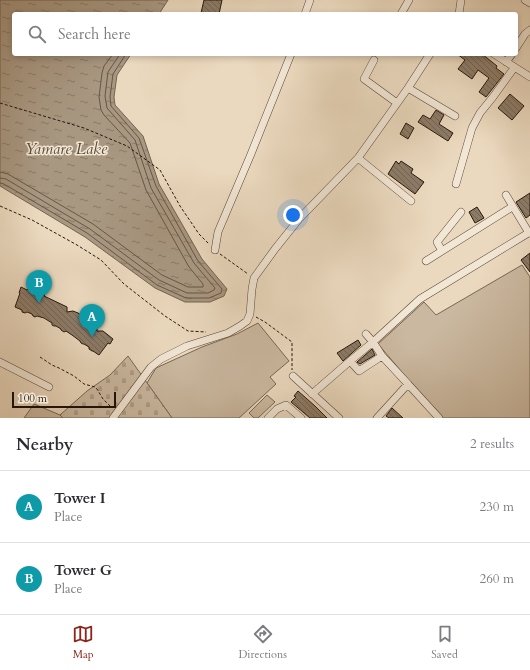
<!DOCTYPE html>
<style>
:root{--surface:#fff;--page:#f7f7f7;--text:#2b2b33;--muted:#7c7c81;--line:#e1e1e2;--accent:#8f2418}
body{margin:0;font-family:Cardo,serif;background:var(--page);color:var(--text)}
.scale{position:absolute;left:12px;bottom:10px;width:104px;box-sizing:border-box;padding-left:4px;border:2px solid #26160a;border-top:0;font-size:11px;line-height:14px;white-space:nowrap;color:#26160a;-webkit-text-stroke:3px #f2e6d5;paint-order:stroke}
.you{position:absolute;left:293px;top:215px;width:14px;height:14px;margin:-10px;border:3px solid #fff;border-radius:50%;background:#1a73e8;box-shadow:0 0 0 6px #1a73e833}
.badge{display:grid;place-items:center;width:26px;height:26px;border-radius:50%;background:var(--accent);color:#fff;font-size:13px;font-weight:700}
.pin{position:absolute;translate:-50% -33px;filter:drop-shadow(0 1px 2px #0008)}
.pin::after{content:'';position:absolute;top:21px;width:14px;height:12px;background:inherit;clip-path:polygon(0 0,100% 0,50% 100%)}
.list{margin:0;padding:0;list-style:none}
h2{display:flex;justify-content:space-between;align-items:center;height:52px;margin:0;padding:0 16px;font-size:17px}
h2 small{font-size:13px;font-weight:400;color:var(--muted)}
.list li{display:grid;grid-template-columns:26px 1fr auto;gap:12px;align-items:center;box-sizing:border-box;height:72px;padding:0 16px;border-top:1px solid var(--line)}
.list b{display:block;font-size:15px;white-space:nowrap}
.list p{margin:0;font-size:13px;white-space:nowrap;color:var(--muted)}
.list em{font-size:13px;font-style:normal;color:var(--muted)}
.icon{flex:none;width:22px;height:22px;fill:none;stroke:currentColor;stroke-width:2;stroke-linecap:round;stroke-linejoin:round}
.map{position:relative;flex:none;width:530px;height:418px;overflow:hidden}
.search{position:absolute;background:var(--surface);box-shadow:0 2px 6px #0003;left:12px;right:12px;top:12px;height:44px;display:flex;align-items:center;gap:10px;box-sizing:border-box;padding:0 14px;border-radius:4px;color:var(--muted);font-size:15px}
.sheet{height:196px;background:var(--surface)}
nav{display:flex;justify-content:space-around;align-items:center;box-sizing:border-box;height:56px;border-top:1px solid var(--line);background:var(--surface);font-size:11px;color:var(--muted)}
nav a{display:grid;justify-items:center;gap:2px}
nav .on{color:var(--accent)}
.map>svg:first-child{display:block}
</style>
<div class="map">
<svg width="530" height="418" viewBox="0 0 530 418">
<defs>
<pattern id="cemetery-stones" width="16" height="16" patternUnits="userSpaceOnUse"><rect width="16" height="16" fill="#cab8a0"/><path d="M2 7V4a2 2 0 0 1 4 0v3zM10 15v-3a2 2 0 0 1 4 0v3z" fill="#ad9d88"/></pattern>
<pattern id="water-ripples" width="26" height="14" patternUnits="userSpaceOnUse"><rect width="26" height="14" fill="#a89781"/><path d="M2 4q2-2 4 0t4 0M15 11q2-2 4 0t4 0" fill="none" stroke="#897a68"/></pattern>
<pattern id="building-back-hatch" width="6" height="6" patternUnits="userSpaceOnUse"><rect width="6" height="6" fill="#8c7b68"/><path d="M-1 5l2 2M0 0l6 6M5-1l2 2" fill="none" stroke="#726454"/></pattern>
</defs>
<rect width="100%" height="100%" fill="#ebd9bf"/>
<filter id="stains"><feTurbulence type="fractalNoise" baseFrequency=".005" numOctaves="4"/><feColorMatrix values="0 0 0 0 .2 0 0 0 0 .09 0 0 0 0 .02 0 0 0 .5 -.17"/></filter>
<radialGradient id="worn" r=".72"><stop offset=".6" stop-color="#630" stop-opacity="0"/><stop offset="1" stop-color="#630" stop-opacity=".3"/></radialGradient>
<path fill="#cab8a0" stroke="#786755" d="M522,265L530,277V418H441L378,344L424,302L436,315Z
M258,323L289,361L270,377L276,384L239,418H172L147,383L156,368L202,347L237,334Z
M267,395L275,402L258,418H254L249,413Z
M34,404L60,415L63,418H24Z"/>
<path fill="url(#cemetery-stones)" stroke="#786755" d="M128,356L172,418H63L60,415L87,391L110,375Z"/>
<path fill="url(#water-ripples)" stroke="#746351" d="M0,0H168L159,14H14V54H131L117,75L114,97L115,105L143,136L159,184L202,259L227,289L224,296L210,302H185L155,288L85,237L0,186Z"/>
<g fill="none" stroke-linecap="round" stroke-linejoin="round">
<path stroke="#675646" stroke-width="1" d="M0,172L8,174L93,224L162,275L188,287H203V284L189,267L146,190L130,143L104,115L101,110L99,97L102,73L104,66L113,54
M0,178L6,179L90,229L159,280L187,293H208L214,290L215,288L194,263L151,188L135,140L107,108L105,96L108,72L120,54
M0,183L4,184L87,233L157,285L186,298H209L221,293L222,289L198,261L156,186L139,138L111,106L110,97L113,74L126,54"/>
</g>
<path fill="url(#building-back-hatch)" stroke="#26160a" d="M204,0H222L219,14H207L201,13Z
M457,54H482L497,66L496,68L504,74L486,97L479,92L489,78L478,70L472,79L458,69L465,60Z
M510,94L524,106L512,120L498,108Z
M436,110L444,115L439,124L453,133L448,141L418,122L423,115L430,119Z
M406,123L414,128L408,139L400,134Z
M396,161L399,164L401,161L413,169L411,173L424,182L415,194L388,174Z
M530,193V215L526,218L516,202Z
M477,207L484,218L475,223L469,212Z
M530,253V272L521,260Z
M33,286L35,296L45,294L44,296L67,307V312L73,311L78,313L97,326V331H103L113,339L110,344L108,343L99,355L93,351H92L89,349V347L84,344H83L81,343L80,341L72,335L66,331L64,332L61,330V329L56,326H54L52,325V323L44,318L37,316L35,317L33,316L32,314L27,312L25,313L22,312V310L15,307L20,293H19L21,287L27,290L28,289L30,290Z
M358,340L361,345L343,361L337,353Z
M372,349L375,355L360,364L357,362Z
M298,391L315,406L327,418H310L291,402L296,397L294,396Z
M392,408L403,418H389L386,416Z"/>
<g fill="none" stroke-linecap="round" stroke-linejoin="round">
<g stroke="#574737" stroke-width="8">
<path id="minor" d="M525,0L530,3
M305,14L310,0
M401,14L409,0
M459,14L461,0
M516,48L525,34L530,30
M494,54L530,77
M374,60L364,79L397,103
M506,62L512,54
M408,88L455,116
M358,158L411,201
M456,184L472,128L480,113L493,97L514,68
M506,195L529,233
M215,250L218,232L251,154L291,54
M442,251L437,242L461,212
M426,261L512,207
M366,334L373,342L382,356L408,384L377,418
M350,361L373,342L420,299L530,232
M0,362L49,387
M293,376L339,418
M408,384L439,418
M312,394L350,361L359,371L382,356
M113,418L151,367L161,359L187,346L228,333L240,326L247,321L250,314L252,289L254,278L275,249L299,219L358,158L408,88L430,54
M268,418L277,409L286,405L301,418"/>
</g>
<path stroke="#26160a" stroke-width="1" stroke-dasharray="3 2" stroke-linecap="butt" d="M0,103L84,128L127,146L160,170L180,206L199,234L209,244
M0,206L32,220L77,245L101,260L124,284L165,316L188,331L206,332
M220,254L248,274
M256,317L265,322L292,342V370
M40,357L52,365L59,368L74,376L84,384L95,387L97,389L103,399L112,408"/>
<use href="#minor" stroke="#f2e6d5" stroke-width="7"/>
</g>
<g text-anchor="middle" stroke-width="3" stroke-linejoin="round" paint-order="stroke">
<g font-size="16" font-style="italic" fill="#5a4a3a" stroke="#f2e6d5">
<text x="66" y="154">Yamare Lake</text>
</g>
</g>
<rect width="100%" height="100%" filter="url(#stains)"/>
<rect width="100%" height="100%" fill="url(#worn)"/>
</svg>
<div class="scale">100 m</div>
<div class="you"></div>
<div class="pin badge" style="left:92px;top:337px;background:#0f9aa8">A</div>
<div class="pin badge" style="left:39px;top:303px;background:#0f9aa8">B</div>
<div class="search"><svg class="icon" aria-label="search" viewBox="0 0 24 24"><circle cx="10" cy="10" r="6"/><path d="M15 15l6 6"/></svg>Search here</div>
</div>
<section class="sheet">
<h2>Nearby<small>2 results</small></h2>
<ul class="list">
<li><span class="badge" style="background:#0f9aa8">A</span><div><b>Tower I</b><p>Place</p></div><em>230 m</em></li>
<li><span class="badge" style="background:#0f9aa8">B</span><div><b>Tower G</b><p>Place</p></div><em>260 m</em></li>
</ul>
</section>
<nav>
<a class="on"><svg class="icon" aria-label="map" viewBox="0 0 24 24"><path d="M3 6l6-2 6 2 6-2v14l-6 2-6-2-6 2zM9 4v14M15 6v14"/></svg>Map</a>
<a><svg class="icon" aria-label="directions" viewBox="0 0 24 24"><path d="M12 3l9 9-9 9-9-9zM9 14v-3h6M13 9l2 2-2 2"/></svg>Directions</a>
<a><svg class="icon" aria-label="saved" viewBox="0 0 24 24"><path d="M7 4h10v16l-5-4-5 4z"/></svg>Saved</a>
</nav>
